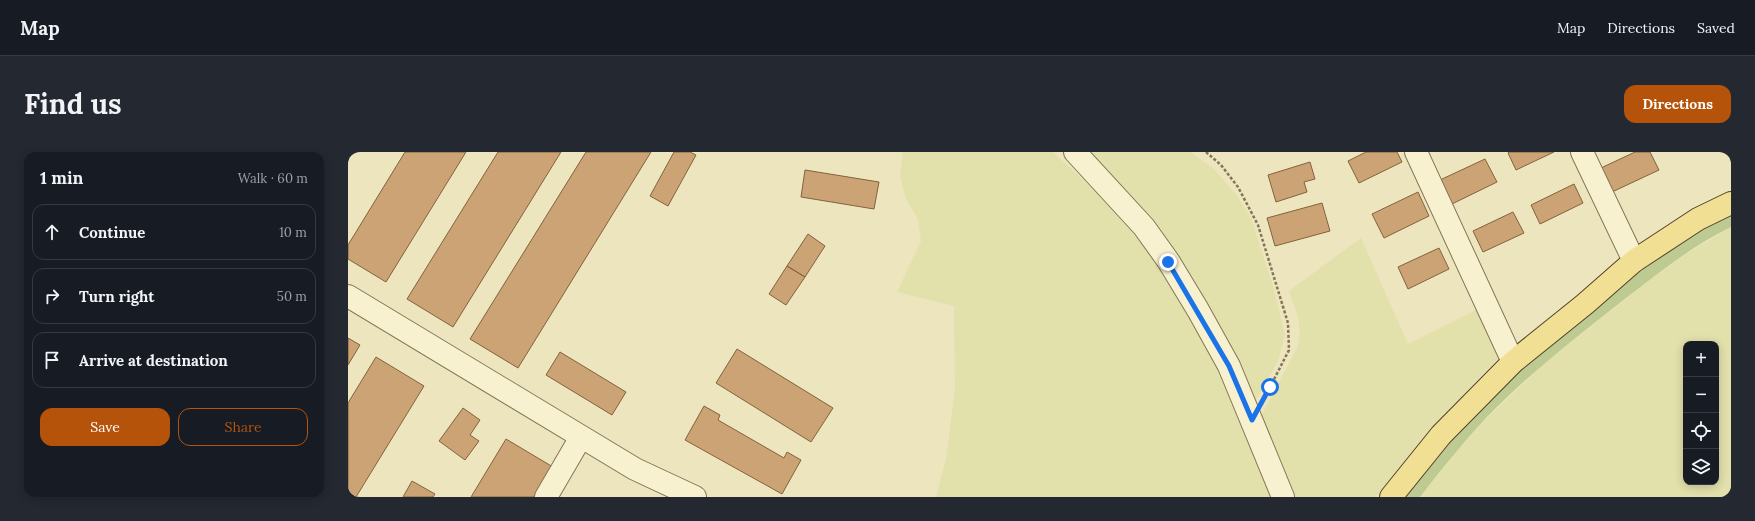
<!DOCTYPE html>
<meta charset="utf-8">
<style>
:root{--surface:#171b24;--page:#242831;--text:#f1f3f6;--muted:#9ea1a6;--line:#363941;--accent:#b45309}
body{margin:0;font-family:Lora,serif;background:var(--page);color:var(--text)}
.controls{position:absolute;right:12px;bottom:12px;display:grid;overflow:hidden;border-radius:8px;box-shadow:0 2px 10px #0003}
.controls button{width:36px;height:36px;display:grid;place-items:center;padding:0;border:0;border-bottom:1px solid var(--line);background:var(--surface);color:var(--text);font:20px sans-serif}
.stop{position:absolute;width:12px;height:12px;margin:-9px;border:3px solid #1a73e8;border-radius:50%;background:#fff}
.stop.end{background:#1a73e8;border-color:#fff;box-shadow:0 1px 4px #0008}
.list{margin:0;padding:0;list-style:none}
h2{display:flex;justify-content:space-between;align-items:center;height:52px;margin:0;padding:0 16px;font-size:17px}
h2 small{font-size:13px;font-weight:400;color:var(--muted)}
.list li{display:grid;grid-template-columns:26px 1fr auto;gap:12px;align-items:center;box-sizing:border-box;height:56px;margin:0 8px 8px;padding:0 8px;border:1px solid var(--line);border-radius:12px}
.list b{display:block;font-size:15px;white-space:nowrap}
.list em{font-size:13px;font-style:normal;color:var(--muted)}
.actions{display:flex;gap:8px;padding:12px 16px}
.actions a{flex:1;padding:9px 0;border:1px solid var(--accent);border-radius:12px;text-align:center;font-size:14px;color:var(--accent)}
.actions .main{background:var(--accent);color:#fff}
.icon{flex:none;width:22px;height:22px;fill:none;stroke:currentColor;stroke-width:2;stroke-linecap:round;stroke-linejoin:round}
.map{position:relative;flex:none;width:1383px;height:345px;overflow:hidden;border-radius:12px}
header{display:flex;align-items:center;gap:24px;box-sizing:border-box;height:56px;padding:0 20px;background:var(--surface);border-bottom:1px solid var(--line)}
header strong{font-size:19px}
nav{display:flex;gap:22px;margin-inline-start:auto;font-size:14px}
.intro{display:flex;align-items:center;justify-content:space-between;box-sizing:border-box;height:96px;padding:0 24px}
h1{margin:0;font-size:28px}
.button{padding:10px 18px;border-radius:12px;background:var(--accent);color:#fff;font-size:14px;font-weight:700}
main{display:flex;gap:24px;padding:0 24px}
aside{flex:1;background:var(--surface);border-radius:12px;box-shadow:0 2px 10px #0003}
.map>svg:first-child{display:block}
</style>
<header>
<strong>Map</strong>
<nav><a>Map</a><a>Directions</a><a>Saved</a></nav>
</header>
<div class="intro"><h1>Find us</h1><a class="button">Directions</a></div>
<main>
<aside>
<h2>1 min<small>Walk · 60 m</small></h2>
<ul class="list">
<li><svg class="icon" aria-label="ahead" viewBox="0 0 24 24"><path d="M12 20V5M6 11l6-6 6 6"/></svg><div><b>Continue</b></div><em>10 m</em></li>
<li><svg class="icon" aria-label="right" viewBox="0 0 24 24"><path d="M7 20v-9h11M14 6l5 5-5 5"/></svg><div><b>Turn right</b></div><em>50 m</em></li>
<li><svg class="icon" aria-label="arrive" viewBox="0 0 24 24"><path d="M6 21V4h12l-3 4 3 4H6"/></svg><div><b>Arrive at destination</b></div></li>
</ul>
<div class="actions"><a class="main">Save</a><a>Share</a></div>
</aside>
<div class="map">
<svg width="1383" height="345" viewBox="0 0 1383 345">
<rect width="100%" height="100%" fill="#ede5be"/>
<path fill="#e2e0ab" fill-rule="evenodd" d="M555,0H705L747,39L784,79L821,125L863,195L924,345H588L598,307L607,238L606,154L549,140L573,89L570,67L558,47L552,24Z
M740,0H843L867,18L887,41L903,66L925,134L937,183L930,209L907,250L808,76L785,46Z
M1383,75V345H1072L1111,297L1136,269L1197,211L1303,127L1338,102ZM1338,192H1368V330H1338Z
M1013,86L1060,192L1134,155L1155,202L1128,229L1068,295L1028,345H941L910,270L950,194L952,179L950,164L941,139Z"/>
<path fill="#bdca92" d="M1383,59V75C1345,93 1311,121 1278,146C1229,185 1179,223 1136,268C1113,293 1092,319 1072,345H1057L1106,281L1161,226L1287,119Z"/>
<path fill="#cba374" stroke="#83623d" d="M57,0H118L38,130L0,107V93Z
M150,0H213L105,175L59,147Z
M238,0H303L170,216L122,187Z
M326,0H342L348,3L320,54L302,44Z
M1018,0H1049L1054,10L1011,31L1000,9Z
M1161,0H1206L1168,18L1160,1Z
M1287,0H1302L1311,18L1264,40L1253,16Z
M1137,7L1149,30L1104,52L1092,28Z
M962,10L967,27L956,30L959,40L928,50L920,23Z
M457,18L531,30L526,57L453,45Z
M1226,32L1235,51L1192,72L1183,53Z
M1070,40L1081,64L1036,86L1024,62Z
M974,51L982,79L927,94L919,66Z
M1165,60L1176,81L1135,100L1125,79Z
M460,82L477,94L457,125L439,114Z
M1091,96L1101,117L1060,137L1050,115Z
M439,114L457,125L438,153L421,142Z
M0,186L12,193L0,213Z
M389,197L485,256L463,290L368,231Z
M212,200L278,240L264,263L198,223Z
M28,205L76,234L8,345H0V251Z
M356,254L372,263L370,268L436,306L439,300L453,308L434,342L337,288Z
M115,256L132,268L122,283L131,289L117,308L91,289Z
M158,287L205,315L186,345H123Z
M64,329L87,342L85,345H55Z"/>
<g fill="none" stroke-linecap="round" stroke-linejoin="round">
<g stroke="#847557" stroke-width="24">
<path id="minor" d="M727,0L796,75L821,110L850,158L881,214L935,345
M1068,0L1165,210
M1234,0L1286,109
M0,144L287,317L347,345
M198,345L233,285"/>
</g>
<g stroke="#52422c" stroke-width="24">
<path id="major" d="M1043,345L1093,283L1165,210L1237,152L1286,109L1350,67L1383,51"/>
</g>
<path stroke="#847557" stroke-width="2.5" stroke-dasharray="3 2" stroke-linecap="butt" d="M858,0L873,13L890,35L910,73L940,171L941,198L918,243"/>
<use href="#minor" stroke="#f8f1d0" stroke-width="22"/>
<use href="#major" stroke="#f1e094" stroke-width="22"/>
</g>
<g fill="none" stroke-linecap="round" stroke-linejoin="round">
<path stroke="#1a73e8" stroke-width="5" d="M820,110L881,214L904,268L922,235"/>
</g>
</svg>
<div class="controls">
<button>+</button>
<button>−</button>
<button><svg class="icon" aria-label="locate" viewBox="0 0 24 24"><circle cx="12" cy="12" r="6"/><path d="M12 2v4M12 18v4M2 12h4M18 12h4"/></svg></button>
<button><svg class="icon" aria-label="layers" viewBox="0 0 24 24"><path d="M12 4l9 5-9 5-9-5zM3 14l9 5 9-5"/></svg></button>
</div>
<div class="stop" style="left:922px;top:235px"></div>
<div class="stop end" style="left:820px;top:110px"></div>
</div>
</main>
